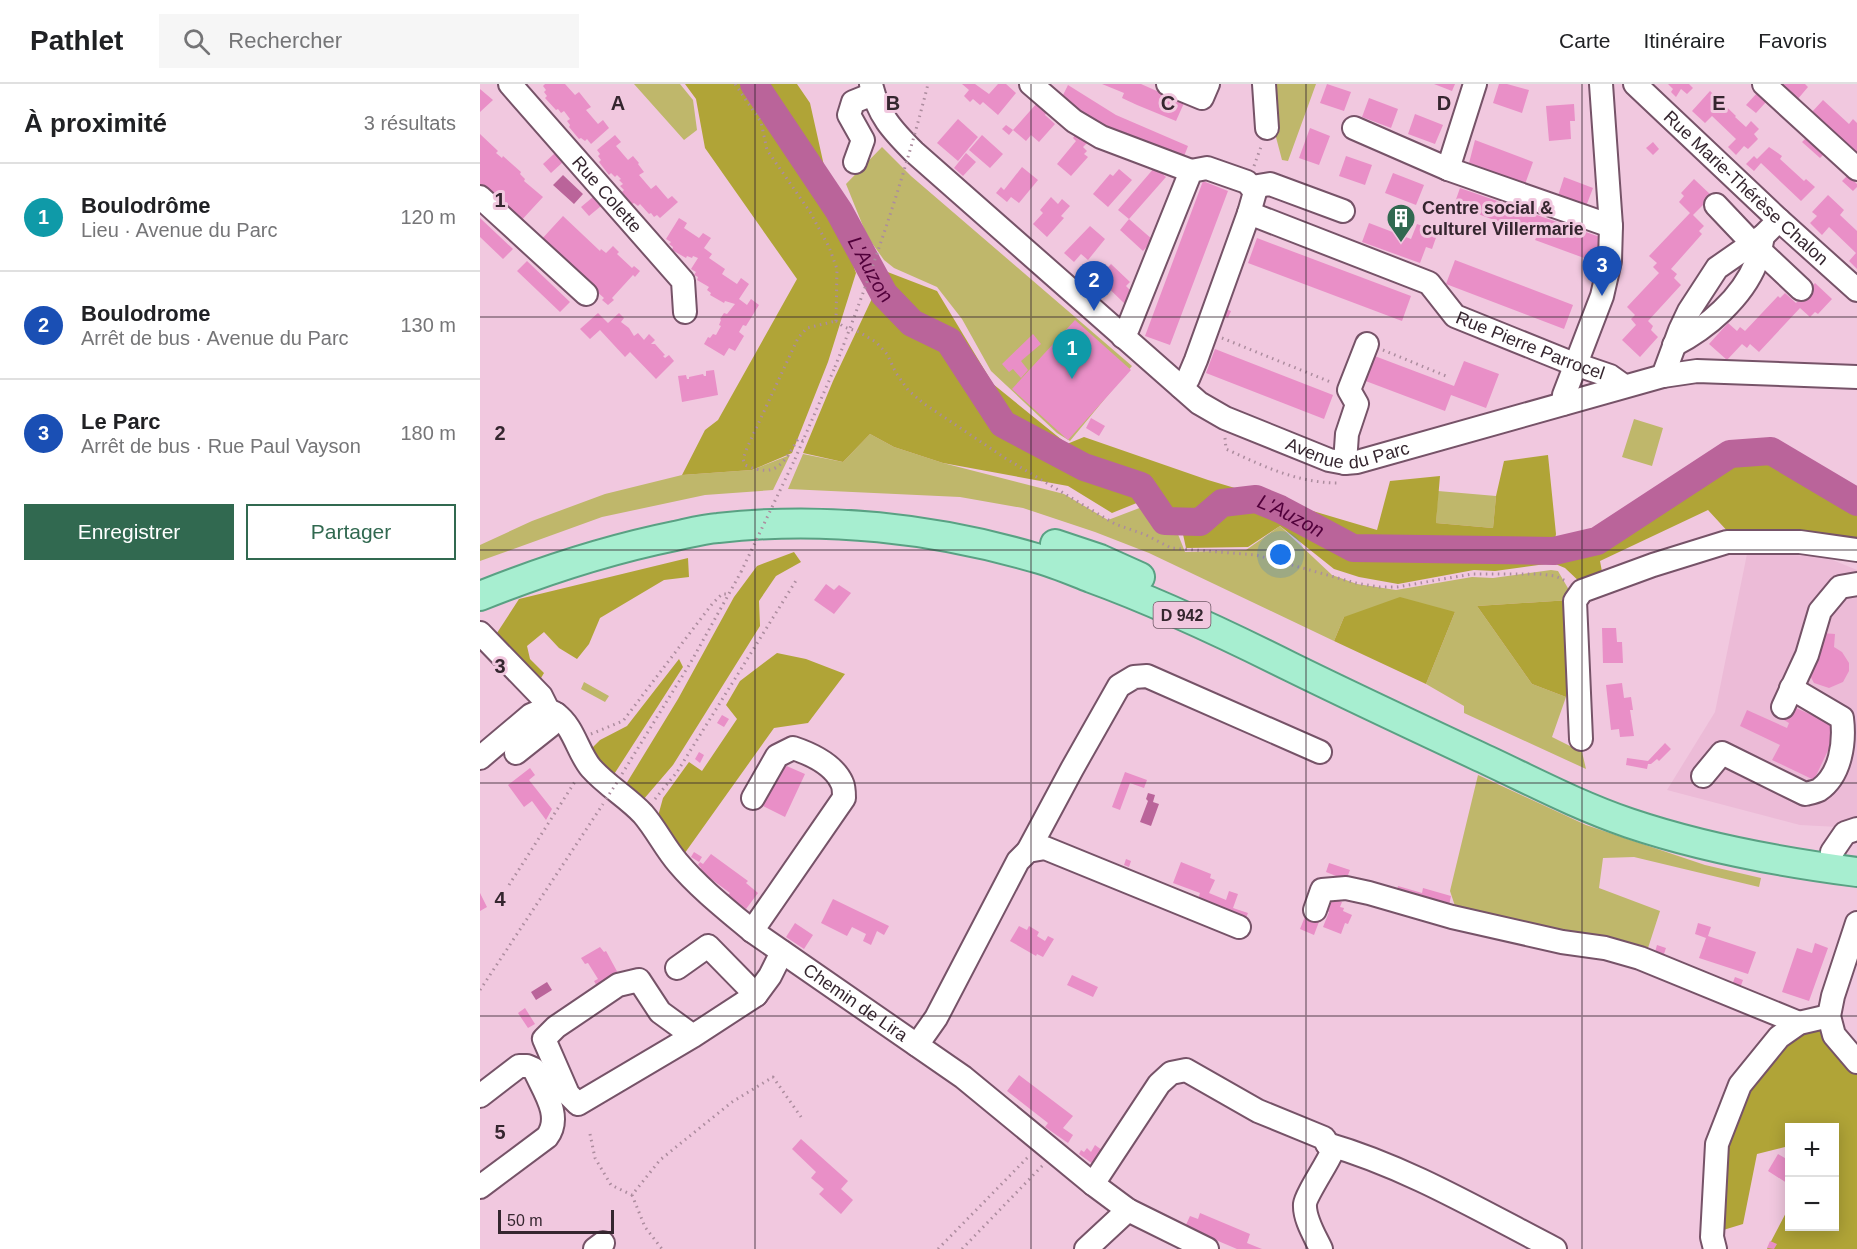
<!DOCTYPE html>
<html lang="fr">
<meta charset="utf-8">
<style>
:root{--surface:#fff;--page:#f6f6f6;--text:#202124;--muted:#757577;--line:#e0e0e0;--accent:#316950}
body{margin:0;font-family:Arial,sans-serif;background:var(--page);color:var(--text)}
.controls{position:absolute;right:18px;bottom:18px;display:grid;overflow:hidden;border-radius:0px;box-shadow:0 3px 15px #0003}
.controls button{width:54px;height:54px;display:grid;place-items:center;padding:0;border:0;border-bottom:2px solid var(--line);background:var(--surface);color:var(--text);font:30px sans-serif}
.scale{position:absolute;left:18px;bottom:15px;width:116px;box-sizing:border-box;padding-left:6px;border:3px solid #35262f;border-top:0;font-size:16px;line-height:21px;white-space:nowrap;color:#35262f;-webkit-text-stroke:4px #f1c8df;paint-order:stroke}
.you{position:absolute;left:801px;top:471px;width:21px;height:21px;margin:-15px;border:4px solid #fff;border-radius:50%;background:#1a73e8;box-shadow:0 0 0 9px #1a73e833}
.badge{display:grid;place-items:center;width:39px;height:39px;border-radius:50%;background:var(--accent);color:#fff;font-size:20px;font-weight:700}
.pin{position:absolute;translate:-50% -50px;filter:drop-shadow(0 2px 3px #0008)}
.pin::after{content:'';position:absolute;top:32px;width:21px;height:18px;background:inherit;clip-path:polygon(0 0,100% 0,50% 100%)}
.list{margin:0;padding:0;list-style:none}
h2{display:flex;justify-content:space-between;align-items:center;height:78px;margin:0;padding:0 24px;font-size:26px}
h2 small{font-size:20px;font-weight:400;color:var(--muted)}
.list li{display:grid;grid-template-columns:39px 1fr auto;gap:18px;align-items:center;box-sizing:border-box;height:108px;padding:0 24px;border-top:2px solid var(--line)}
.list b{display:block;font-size:22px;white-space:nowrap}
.list p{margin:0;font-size:20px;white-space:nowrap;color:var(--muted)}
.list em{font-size:20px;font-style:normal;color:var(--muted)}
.actions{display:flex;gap:12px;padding:18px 24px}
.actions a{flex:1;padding:14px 0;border:2px solid var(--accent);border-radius:0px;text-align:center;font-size:21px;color:var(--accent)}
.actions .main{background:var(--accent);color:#fff}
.icon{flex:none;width:33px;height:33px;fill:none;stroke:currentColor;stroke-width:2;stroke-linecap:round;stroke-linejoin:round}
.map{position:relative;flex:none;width:1377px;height:1165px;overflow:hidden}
header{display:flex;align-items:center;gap:36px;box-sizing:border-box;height:84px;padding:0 30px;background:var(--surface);border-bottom:2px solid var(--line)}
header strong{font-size:28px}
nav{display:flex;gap:33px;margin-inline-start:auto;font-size:21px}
.search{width:420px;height:54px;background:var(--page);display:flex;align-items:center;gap:15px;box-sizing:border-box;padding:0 21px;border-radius:0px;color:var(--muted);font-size:22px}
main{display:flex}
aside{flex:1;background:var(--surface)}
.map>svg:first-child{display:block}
</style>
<header>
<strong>Pathlet</strong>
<div class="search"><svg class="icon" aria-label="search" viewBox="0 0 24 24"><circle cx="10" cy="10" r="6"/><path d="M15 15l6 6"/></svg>Rechercher</div>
<nav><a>Carte</a><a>Itinéraire</a><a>Favoris</a></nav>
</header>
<main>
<aside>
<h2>À proximité<small>3 résultats</small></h2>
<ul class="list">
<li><span class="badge" style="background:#0f9aa8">1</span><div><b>Boulodrôme</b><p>Lieu · Avenue du Parc</p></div><em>120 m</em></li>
<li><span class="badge" style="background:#1a4fb4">2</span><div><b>Boulodrome</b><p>Arrêt de bus · Avenue du Parc</p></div><em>130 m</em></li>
<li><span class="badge" style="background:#1a4fb4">3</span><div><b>Le Parc</b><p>Arrêt de bus · Rue Paul Vayson</p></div><em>180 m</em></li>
</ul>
<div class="actions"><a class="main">Enregistrer</a><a>Partager</a></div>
</aside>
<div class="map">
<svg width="1377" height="1165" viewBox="0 0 1377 1165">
<rect width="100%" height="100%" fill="#f1c8df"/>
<path fill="#ecbbd7" d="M1267,470L1343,472L1377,486V744L1320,741L1187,706L1235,628Z"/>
<path fill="#bfb76b" d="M154,0H200L213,16L217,46L204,56Z
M790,0H836L808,77L802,76L792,38Z
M402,63L431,92L652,282L590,357L577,349L511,287L482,235L457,203L414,184L404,176L387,152L366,100Z
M1154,335L1183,344L1172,382L1142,373Z
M390,350L414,363L463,379L584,410L628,436L670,420L683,439L694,440L705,468L766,466L800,442L852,491L877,500L916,506L992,493L1013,494L1071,486L1078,487L1089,506L1090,516L997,522L1052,600L1086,613L1072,653L1102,668L1106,685L984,629V622L946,600L975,528L864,533L854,557L669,469L615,448L543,424L480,413L308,405L323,370L363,378Z
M310,371L293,406L225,411L122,433L0,477V461L52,437L125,410L202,391L272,386Z
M958,407L1016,412L1013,444L956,439Z
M104,598L129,612L125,618L101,605Z
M998,691L1106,741L1225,781L1281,794L1279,803L1154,773L1123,774L1119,804L1180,827L1168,864L1052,842L975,822L970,807Z"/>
<path fill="#b0a437" d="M205,0H317L330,19L355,131L376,189L348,278L312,369L272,386L202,391L225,346L238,336L317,195L225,64L216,15Z
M405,187L457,207L513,300L587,360L604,353L728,396L897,446L910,397L960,392L956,439L1013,444L1016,412L1024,377L1068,371L1076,450L1072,471L1117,462L1252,376L1289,372L1377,423V458L1250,450L1228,426L1120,477L1123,493L1103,501L1085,484L1073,479L1015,487L994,486L918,500L879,493L854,485L800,442L768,463L706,464L699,432H688L674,412L632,429L588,402L463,379L414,363L390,350L363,378L323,369L353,297Z
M314,468L321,478L296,492L279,517L280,542L193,681L163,716L143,705L198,615L254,513L277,482Z
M208,474L209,493L184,496L120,534L109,560L97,575L79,564L64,548L47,562L50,575L64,589L58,599L15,552L39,515Z
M920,513L975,528L946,600L854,557L864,533Z
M1090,516L1086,613L1052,600L997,522Z
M297,569L326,575L365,590L328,639L294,644L202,773L178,732L183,714L209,678L222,687L257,635L246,621L260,597Z
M199,575L203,583L131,695L109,667L120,656L147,642Z
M1338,941L1353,963L1377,988V1165H1287L1309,1123L1310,1142H1354V1044H1310L1309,1062L1277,1070L1263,1140L1240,1147L1241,1063L1266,1004L1311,949Z"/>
<path fill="#ba649a" d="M83,91L103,110L94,120L73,101Z
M668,709L675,711L673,718L679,720L671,742L660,738L668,717L666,715Z
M67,898L72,906L56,916L51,908Z"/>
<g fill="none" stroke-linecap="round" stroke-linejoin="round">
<path stroke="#ba649a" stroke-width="28" id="s1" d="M274,0L359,127L404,210L432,239L469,257L523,340L604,383L661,402L685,437L720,438L742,419L776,415L800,425L873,464L1074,467L1117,457L1250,370L1291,367L1377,418"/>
</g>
<path fill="#e98fc7" d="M65,0H85L95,11L99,8L111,23L106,26L118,40L123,36L129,44L111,60L107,55L105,57L101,54L99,55L89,43L90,41L87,37L90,35L84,27L81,29L78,25L76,26L65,14L67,12L64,8L66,6L63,2Z
M482,0H495L509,10L518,0H526L536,9L518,31L503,18L500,21L493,15L490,18L484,12L489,6Z
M622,0H661L704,19L696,37L657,21L642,14L644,9Z
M847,0L871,8L864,27L840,19Z
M954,0H975L972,7Z
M1019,0H1027L1049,6L1042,29L1013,19Z
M1188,0H1209L1213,4L1207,10L1201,5L1196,13L1191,8L1193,5Z
M1299,0H1325L1328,3L1317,16Z
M588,1L636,31L708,62L703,75L626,42L581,15Z
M0,5L13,16L0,28Z
M1230,7L1256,32L1255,33L1266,43L1271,37L1279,45L1274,50L1278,55L1268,65L1264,62L1256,71L1248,63L1256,55L1232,32L1225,39L1212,27Z
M1277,9L1286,18L1276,29L1266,21Z
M889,14L918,25L911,44L882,33Z
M1343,16L1369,40L1373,35L1377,39V70L1331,29Z
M557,19L567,28L565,31L575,40L559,58L551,51L546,57L533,46Z
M1094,20L1095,37H1090L1091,55L1069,57L1066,22Z
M935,30L963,41L955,60L928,50Z
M478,35L498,53L478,77L457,59Z
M526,41L533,46L529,51L522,45Z
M830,44L850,52L839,81L819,74Z
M597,48L608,58L603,63L607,67L604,70L608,73L591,92L577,80L596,57L593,54Z
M0,50L18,67L16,69L22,74L23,72L41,88L40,90L45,95L44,97L63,113L39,139L0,105Z
M135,51L141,58L136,62L148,76L153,72L159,79L158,80L164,88L159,91L171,105L176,101L188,115L192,112L198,118L180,134L177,131L174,133L171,129L169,130L160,120L158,122L154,119L152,120L142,108L144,106L140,102L143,100L139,96L141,95L137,91L135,93L131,89L129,91L119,78L121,76L118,72L120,70L117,66Z
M502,51L523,70L510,84L489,66Z
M1327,53L1345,69L1340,74L1322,58Z
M995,56L1053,78L1044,103L988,83Z
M1173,58L1179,65L1173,71L1166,64Z
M1289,63L1302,72L1300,75L1324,97L1326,95L1335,103L1321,117L1281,79L1274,87L1266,80L1274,72L1277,75Z
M75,69L83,78L71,89L63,80Z
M486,69L496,78L483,92L474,84Z
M866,72L892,81L885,101L859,92Z
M542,83L558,96L539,119L531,113L527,118L516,109L521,103L524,106Z
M675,83L686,93L649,135L673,156L663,167L640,146L649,135L638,126Z
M639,85L652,96L628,123L613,110L630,90L633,92Z
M913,89L944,101L936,121L905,109Z
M1368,91L1377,100V103L1373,107L1362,97Z
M1084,93L1113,104L1105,125L1077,115Z
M1214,95L1232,112L1213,131L1224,142L1219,147L1222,150L1191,185L1197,190L1194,194L1201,201L1168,237L1173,242L1171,246L1178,253L1160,273L1142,256L1156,241L1151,235L1155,231L1147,223L1179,189L1173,183L1177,179L1169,172L1210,129L1199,118L1204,112L1201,109Z
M723,97L748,107L690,261L665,252Z
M980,104L1120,153L1121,165L1115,178L1055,156L1057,152L974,121Z
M1348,111L1364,126L1360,131L1377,147V185L1369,177L1376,169L1349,143L1342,151L1330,139L1337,132L1332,128Z
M113,113L121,122L109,132L101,123Z
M571,113L578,120L582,115L590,122L581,132L584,134L567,153L553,140L563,129L560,126Z
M83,132L120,167L121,165L126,169L133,162L139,168L137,170L152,184L154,182L160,187L155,193L153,191L132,214L134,216L128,221L122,216L124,214L60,157Z
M0,134L33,165L23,175L0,153Z
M199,134L207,139L204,144L219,154L223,149L231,154L224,164L232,170L229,174L245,185L242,190L257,200L261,194L269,200L259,215L267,221L271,215L279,221L266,242L263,241L259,248L264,252L255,267L249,264L244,272L224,260L228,253L230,254L233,250L236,251L241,242L239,241L241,236L240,235L244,229L247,230L255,220L245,217L244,219L230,211L231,209L227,206L229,203L217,196L218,193L214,191L216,188L211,185L218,174L213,172L212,174L207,172L206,174L192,166L193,163L189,160L191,158L186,155Z
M889,139L931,155L937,140L958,148L952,165L946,163L940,179L882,158Z
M610,142L625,155L608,176L601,170L594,178L584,169Z
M777,154L931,212L922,237L768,179Z
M975,176L1093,221L1084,245L966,200Z
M47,177L90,218L80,228L37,187Z
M631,180L650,198L646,202L650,206L645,220L618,194Z
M1335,199L1352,215L1338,230L1335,228L1330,233L1320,224L1279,268L1270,260L1267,264L1262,260L1247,276L1229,260L1248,239L1257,247L1260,243L1265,247L1298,212L1300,214L1305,209L1316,219Z
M744,224L751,227L748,234L741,232Z
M118,229L128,239L139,229L144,234L141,238L149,244L154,252L158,249L164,256L169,250L175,256L171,260H175L185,271L183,272L185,274L189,271L194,277L176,295L150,268L145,273L120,246L110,255L100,245Z
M595,236L651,286L588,356L532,305Z
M553,250L561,260L541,277L548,286L541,294L533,285L529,288L522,280Z
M735,265L853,311L844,335L726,289Z
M892,271L974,302L984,277L1019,290L1006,324L971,311L965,327L883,296Z
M234,286L238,311L202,318L198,292L206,291L207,295H209V293L223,290L224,292H226V287Z
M611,334L625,342L619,352L606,344Z
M346,500L354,506L359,501L371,509L354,530L334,516Z
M1122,544H1136L1137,558H1142L1143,579H1123Z
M1342,549L1355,550L1354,563L1362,568L1369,579V587L1363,598L1349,604L1334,599L1328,588L1336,567L1342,564Z
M1142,599L1144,614L1151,613L1153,626H1150L1154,652L1140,653L1139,645L1131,646L1126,601Z
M1316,624L1359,643L1334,696L1292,676L1300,661L1260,642L1267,626L1307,644L1309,639L1304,636L1308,628L1313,630Z
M242,631L249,635L244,643L237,639Z
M1185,659L1191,665L1179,677L1177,675L1171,680H1168L1167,685L1146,681L1147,674L1168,677Z
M219,668L224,671L220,679L215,675Z
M302,680L325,690L305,733L283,722Z
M50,684L55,691L49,696L72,725L66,736L52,717L44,723L28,701Z
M645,688L667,696L664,704L650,699L640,726L632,723Z
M214,768L222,773L219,778L211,773Z
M231,770L268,797L266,799L278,809L266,825L248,811L250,809L219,786L221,784L218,781L220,778L223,780Z
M646,775L651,777L649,783L644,781Z
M701,778L731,790L730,794L735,796L729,809L746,816L749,807L758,810L753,824L768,829L765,836L717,819L720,809L693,799Z
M849,779L870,786L866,796L846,788Z
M918,802L942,809L943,804L971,812L968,826L916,810Z
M0,809L7,823L0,827Z
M848,813L862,818L860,823L864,824L863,827L872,831L868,840L865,839L861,850L843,843L849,828L843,826Z
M353,815L409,842L404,851L397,847L391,861L383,857L386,850L372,843L367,852L341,839Z
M826,830L840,835L834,851L820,845Z
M315,839L333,851L324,865L306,853Z
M1218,839L1231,843L1228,852L1276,868L1268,890L1219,874L1226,854L1215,850Z
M539,842L547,846L549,842L559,848L557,852L565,857L568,852L574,855L563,873L557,870L556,872L530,857Z
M1335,859L1348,864L1329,917L1302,908L1317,864L1332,869Z
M1177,861L1186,864L1184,870L1175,868Z
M120,863L124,868L126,867L139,891L118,904L114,897L118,895L108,879L105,880L101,874Z
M592,891L618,903L613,913L587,901Z
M1255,893L1263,896L1260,904L1252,901Z
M45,924L55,940L48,944L38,929Z
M539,991L593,1032L583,1044L593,1051L588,1059L565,1043L568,1039L527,1007Z
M321,1055L368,1097L361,1105L373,1116L361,1130L339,1110L344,1105L331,1094L336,1088L312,1065Z
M615,1061L626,1069L617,1083L599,1070L601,1066L604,1068L607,1064L611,1068Z
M1298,1070L1310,1077V1101L1288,1087Z
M720,1129L770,1150L767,1159L782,1165H757L705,1143L710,1132L718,1135Z
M1290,1157L1297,1160L1294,1165L1287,1164Z"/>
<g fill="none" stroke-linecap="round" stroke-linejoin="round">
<g stroke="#765368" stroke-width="26">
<g id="minor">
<path id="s2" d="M30,0L203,197L205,228"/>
<path id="s3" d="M391,0C398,31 412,46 434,68L719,319L745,334L849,376L865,379L877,378L1183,292L1217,287L1377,293"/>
<path d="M551,0L594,37L621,53L711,87"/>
<path d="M688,0L722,14L728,0"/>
<path d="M784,0L787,44"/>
<path id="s4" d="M1155,0L1299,136L1377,206"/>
<path d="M1284,0L1377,85"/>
<path d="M874,44L968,85L1131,142"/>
<path d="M375,78L383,56L369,31L373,18L393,10"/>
<path d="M968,85L995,0"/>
<path d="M772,103L790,100L863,127"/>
<path d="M0,113L106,210"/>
<path d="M1236,121L1272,159L1321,205"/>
<path id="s5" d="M769,129L949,199L975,232L1089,278L1130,292L1144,302"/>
<path d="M643,253L648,244L711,87L727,84L767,98L775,108L769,129L716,276L708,295L701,303"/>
<path d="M1194,261C1227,244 1262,214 1276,179C1280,171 1281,161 1283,152"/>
<path d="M1183,292L1200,246L1209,227L1237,184L1283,152L1299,136"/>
<path d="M1083,320L1084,311L1122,212L1130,177L1131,142L1121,0"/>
<path d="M865,379L867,350L877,320L869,306L887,260"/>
<path d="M0,549L61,612L68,626"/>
<path d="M1303,623L1327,571L1340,527L1360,503L1377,500"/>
<path d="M1101,655L1095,517L1102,507L1173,481L1247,458H1320L1377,466"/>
<path d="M36,669L70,642L76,630"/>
<path id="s6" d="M0,674L51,631C60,627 67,624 76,630C94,643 98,669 111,684C127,702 147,713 163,730C176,745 185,764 198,779C219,804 247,826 272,847L483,993L613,1100L648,1126L727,1165"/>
<path d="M1223,692L1242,669L1325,710C1329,709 1335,708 1339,706C1361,691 1365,658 1362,634L1311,604"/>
<path d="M548,767L592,685L639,602L654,593L667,592L840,668"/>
<path d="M1352,768L1365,749L1377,745"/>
<path d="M835,826L842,806L866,804L889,809L972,833L1082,858L1125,864L1160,874L1319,939"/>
<path d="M1377,839L1353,912L1349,932L1354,951L1377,978"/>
<path d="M272,847L364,714C364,709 364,703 362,699C354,681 331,670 313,664L297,672L273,714"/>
<path d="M197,884L228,862L276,911"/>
<path d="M213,952L180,928L159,896L138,901L76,943L64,955L88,1010L98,1020L213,952L276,911L290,892L302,868"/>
<path d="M437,961L456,934L538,777L548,767L565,764L759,843"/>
<path d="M0,1012L39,982H47L54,985C63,1006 83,1032 67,1053L0,1103"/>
<path d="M847,1060C927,1083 1001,1127 1075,1165"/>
<path d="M613,1100L679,1000L691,989L706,986L778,1027L844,1054L852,1068C847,1080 826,1111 825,1120C824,1135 835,1152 841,1165"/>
<path d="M115,1165L123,1159"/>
<path d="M606,1165L648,1126"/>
<path d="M1235,1165L1232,1153L1237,1060L1260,1001L1299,953L1319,939L1349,932"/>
</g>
</g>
<g stroke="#59a183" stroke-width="32">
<path id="major" d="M575,460L620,475L660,493
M0,512C65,486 126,466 195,452C209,449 224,445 238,444C344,432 454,444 556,474C575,479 593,487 611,494C680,519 745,550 811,583C872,613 934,642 996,671C1046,694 1096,721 1149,739C1223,764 1299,778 1377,788"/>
</g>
<path stroke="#ac8c9e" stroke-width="3" stroke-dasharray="1.5 4.5" stroke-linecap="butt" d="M255,0L281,38L287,66L330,128L349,163L357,185L356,237
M774,82L782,60
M356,237L364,243L379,248L396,258L407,270L416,289L428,306L443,319L525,374L635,440L666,451L691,464L776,471L876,499L899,503H917L992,490H1059L1075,492L1086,497
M742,254L853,299
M903,266L966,292
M745,354L746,365C783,382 817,399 859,399
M323,357L318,355C303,380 296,395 265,381L263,375L267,364L318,254L327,244L356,237
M315,375L355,283
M111,650L143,637L232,520L242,510H248
M142,690L211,578L261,488
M175,715L197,688L317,495
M29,801L96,696
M0,906L123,720
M110,1050L115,1074L131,1101L152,1111L180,1076L252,1018L293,993L321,1033
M152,1111L165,1143L182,1165
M458,1165L549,1072
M482,1165L563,1081"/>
<use href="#minor" stroke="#fff" stroke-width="22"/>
<use href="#major" stroke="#a7eed0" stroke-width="28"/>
<path stroke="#ac8c9e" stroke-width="3" stroke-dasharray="1.5 4.5" stroke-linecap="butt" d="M355,283C391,191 424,96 448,0
M261,488L315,375
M126,715L138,697"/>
</g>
<path fill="none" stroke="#35262f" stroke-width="1.5" stroke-opacity="0.55" d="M275,0V1165M551,0V1165M826,0V1165M1102,0V1165M0,233H1377M0,466H1377M0,699H1377M0,932H1377"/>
<defs>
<g id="building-pin" transform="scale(1.5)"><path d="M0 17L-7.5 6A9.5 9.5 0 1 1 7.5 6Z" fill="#316950" stroke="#f1c8df"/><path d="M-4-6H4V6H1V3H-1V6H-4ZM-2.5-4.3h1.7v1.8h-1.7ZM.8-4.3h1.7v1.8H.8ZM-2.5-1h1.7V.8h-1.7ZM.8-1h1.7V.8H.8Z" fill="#fff"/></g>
</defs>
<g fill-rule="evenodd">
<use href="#building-pin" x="921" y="134"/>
</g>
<g text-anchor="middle" stroke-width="6" stroke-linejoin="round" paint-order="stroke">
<rect fill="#f1c8df" stroke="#6d5764" stroke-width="1.5" x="673.5" y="518" width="57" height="26" rx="4.5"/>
<g font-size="16" font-weight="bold" fill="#35262f">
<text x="702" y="537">D 942</text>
</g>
<g font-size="18" fill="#35262f" stroke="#f1c8df">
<text dy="6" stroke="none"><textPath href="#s4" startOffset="152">Rue Marie-Thérèse Chalon</textPath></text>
<text dy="6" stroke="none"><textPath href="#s2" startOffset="147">Rue Colette</textPath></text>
<text dy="6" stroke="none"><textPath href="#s5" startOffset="316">Rue Pierre Parrocel</textPath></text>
<text dy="6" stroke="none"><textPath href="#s3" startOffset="622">Avenue du Parc</textPath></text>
<text dy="6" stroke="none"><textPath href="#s6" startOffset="514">Chemin de Lira</textPath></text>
</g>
<g font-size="18" font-weight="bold" fill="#35262f" stroke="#f1c8df" text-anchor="start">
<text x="942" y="130">Centre social &amp;<tspan x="942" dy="21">culturel Villermarie</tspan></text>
</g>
<g font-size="20" font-style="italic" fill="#51003b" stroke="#f1c8df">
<text dy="7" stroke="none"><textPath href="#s1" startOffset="219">L'Auzon</textPath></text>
<text dy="7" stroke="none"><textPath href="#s1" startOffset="759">L'Auzon</textPath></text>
</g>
</g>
<g font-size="20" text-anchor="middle" font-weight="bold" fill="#35262f" stroke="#f1c8df" stroke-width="6" stroke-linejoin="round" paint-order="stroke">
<text x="138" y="26">A</text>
<text x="413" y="26">B</text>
<text x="688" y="26">C</text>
<text x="964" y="26">D</text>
<text x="1239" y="26">E</text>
<text x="20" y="123">1</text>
<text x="20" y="356">2</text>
<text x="20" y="589">3</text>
<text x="20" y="822">4</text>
<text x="20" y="1055">5</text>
</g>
</svg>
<div class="controls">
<button>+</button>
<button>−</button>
</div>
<div class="scale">50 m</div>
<div class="you"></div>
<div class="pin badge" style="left:592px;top:295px;background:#0f9aa8">1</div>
<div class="pin badge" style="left:614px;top:227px;background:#1a4fb4">2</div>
<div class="pin badge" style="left:1122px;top:212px;background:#1a4fb4">3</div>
</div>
</main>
